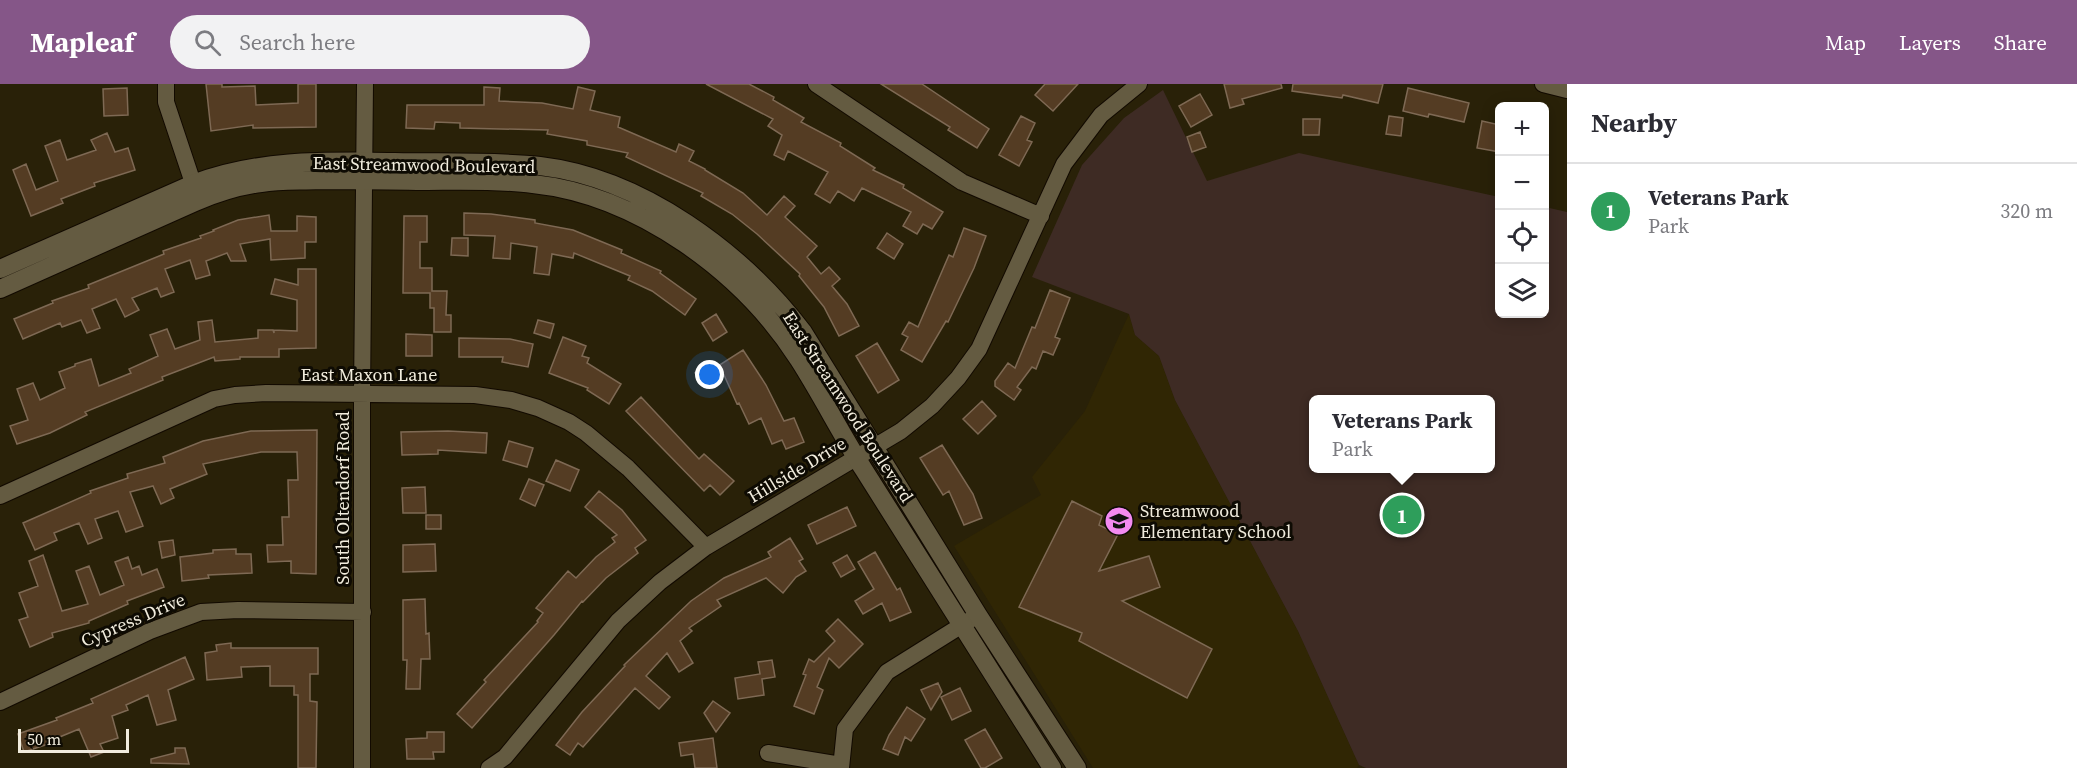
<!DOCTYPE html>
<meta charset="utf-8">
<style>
:root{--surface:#fff;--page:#f2f2f3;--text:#2b2b33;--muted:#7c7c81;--line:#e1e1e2;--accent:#855688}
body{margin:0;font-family:"Source Serif 4",serif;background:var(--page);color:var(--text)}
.controls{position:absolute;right:18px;top:18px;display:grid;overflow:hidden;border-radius:9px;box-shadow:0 3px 15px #0003}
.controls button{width:54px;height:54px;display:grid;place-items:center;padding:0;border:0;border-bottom:2px solid var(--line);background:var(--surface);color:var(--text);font:30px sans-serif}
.scale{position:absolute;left:18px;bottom:15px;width:111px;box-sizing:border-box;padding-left:6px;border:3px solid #f1ecdd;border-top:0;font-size:16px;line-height:21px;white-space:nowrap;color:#f1ecdd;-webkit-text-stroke:4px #0e0b03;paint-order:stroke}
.you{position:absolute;left:710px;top:291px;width:21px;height:21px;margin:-15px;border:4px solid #fff;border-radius:50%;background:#1a73e8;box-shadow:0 0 0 9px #1a73e833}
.badge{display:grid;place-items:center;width:39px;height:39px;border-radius:50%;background:var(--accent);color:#fff;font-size:20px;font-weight:700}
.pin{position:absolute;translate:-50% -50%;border:3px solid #fff;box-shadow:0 2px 6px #0006}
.popup{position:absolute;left:1309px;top:311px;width:186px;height:78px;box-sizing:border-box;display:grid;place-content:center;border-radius:9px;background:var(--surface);filter:drop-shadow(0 2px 4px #0005);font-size:20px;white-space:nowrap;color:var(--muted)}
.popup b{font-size:22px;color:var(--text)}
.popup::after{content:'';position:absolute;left:50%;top:100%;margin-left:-12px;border:12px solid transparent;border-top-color:var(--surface)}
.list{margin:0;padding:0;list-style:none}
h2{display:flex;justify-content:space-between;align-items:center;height:78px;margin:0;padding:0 24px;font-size:26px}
h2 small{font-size:20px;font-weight:400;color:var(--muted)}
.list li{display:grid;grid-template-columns:39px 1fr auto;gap:18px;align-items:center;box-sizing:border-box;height:96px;padding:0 24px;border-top:2px solid var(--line)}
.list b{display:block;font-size:22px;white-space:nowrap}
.list p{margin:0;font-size:20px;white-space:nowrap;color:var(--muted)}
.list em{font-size:20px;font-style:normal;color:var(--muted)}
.icon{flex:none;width:33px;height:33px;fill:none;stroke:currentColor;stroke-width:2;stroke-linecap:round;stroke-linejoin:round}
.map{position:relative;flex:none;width:1567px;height:684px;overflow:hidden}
header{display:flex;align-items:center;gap:36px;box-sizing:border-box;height:84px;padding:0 30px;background:var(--accent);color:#fff}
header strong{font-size:28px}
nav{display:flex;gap:33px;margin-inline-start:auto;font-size:21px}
.search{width:420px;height:54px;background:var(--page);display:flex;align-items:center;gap:15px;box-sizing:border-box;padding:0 21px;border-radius:33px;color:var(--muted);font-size:22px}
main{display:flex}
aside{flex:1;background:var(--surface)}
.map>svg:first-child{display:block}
</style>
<header>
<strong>Mapleaf</strong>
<div class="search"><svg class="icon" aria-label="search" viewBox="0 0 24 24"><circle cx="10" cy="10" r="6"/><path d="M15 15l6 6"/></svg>Search here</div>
<nav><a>Map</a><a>Layers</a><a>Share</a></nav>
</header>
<main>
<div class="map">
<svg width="1567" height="684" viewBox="0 0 1567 684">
<rect width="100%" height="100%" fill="#292108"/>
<path fill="#302604" d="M1129,230L1135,251L1159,272L1175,316L1298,547L1359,681L1357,684H1093L954,462L1041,411L1032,393L1085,327Z"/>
<path fill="#3e2b24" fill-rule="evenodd" d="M1163,6L1207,97L1299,69L1499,113L1500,230H1544L1545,123L1567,128V684H1366L1359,681L1298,547L1175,316L1159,272L1135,251L1129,230L1032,193L1082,81L1124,34ZM1314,316H1490V384H1314Z"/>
<path fill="#543c23" stroke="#7e6954" stroke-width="1.5" d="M206,0H222V3L255,2L256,21L298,19V0H316V43L253,44V41L211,47Z
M706,0H749L774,13L773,16L804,34L801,38L841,59L840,62L875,84L873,86L904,101L903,104L943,128L932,145L923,140L917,150L903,142L911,128L862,104L854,117L838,107L830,119L815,110L828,88L788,67L784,76L774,71L782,51L768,42L773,35Z
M881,0H922L989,45L977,64L948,46L950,43Z
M1045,0H1078L1053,27L1035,11Z
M1224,0H1281L1282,4L1242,15L1244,20L1230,24Z
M1293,0H1383L1378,19L1343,11L1342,14L1292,7Z
M484,3L500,4L499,17L542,19L573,25L578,3L595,7L590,26L620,33L618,43L676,68L679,60L694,67L689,77L705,85V86L743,109L767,131L784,112L795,122L785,133L817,162L807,173L821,190L829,183L840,195L832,202L847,220L859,242L839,252L824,223L799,192L800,190L757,150L732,130L701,112L703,109L626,73L628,69L587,61V57L547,50L548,46L460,44V39L435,38L434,45L406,44L407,21H484Z
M127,4L128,31L104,32L103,5Z
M1408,4L1469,19L1464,38L1429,30L1428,33L1403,27Z
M1200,10L1212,31L1191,43L1179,22Z
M1021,32L1035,39L1027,56L1032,58L1019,82L999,71Z
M1389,32L1403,34L1401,52L1386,50Z
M1303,35H1320L1319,51H1303Z
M1482,37L1500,41V68L1477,64Z
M1200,48L1206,63L1192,68L1187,53Z
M107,49L115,68L128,64L135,86L94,99L95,102L61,115L63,119L31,132L13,86L26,80L36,106L58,97L45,62L60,56L67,76L96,66L91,56Z
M464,129L491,130L535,136V139L573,146L622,166L621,169L661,187L660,189L696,215L685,231L652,207L628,196L630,192L574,169L573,174L552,170L549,191L534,189L537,163L511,159L510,175L493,174L495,152L464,151Z
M269,131L271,147H297V132L316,133V158H305V174L271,176L270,155L240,160L246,177H231L227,169L206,177L210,191L196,195L190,176L165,185L174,208L161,213L157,204L132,214L139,226L125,233L116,215L92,225L100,244L87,249L81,236L62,243L60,239L23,255L14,235L53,219L52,217L89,204L88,201L164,170L163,167L201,154L200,152L214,147L213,146L238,136Z
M404,132H427V158H420V184H432V207H447L446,231H451V248H434V224H430V209H403Z
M964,144L986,152L974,184L948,238L946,237L922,278L901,266L908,253L902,250L909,238L918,243L949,171L953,173Z
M887,149L903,160L894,175L877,164Z
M452,154H468V172L451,171Z
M298,185H316V264L279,265V273H240V275L215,277L214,273L162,293L163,296L85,328L87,331L50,349L17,360L10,342L28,336L17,305L33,299L40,316L65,304L59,288L75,282V280L91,275L99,302L131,289L129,285L158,272L150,251L167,245L175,265L200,256L198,238L212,236L215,258L258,254V246H273L274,249V246L297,247V216L271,210L275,195L298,201Z
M1050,206L1070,214L1055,253L1060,255L1053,271L1043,267L1036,285L1032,283L1017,303L1021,306L1014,316L995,302V297L1008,279L1015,284L1032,243L1035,244Z
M716,230L727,248L713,257L702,239Z
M538,236L554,240L550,254L534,249Z
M406,250L432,251V272H406Z
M563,253L586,262L582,272L589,274L587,279L621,300L609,320L587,306L588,304L549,289Z
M459,254L510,255L533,260L528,283L502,278L503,273H459Z
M877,259L899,296L878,309L856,272Z
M743,266L766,301L784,337L794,334L804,358L786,365L782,356L772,360L761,334L749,340L739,319L737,320L724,291L707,304L695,289L710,278L715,284Z
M641,313L699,375L704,370L734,397L720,411L710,401L704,407L626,327Z
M982,317L996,332L978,350L963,335Z
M317,346L316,490L291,489V477L268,478L267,461H283L282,433H289L288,396H298L297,368H261L203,380L207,390L170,405L174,414L161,420L153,402L130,408L143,442L126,448L118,427L95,435L102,454L88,460L79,439L54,449L57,456L35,466L23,439L91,409L90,407L128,394L127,390L165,379L163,373L203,357L251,347Z
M448,347L487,349L486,369L438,366V370L402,371L401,348Z
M509,357L533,364L527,383L503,376Z
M942,361L973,410L982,434L964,441L949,407L943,411L920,374Z
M556,376L579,386L570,407L546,397Z
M529,395L544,401L535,422L520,415Z
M425,403L426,429H403L402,404Z
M599,407L622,426L646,456L635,464L638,469L606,494L583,518L582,517L554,551L472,644L457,630L486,598L484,596L538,538L537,537L543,529L536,524L568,487L576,494L596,473L615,458L612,454L617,451L585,423Z
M1072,417L1102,432L1099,441L1118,450L1099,487L1149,472L1160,503L1122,517L1212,565L1187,614L1079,557L1082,549L1019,523Z
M847,423L856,442L817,460L808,441Z
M426,431H441V445H426Z
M790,454L803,475L799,477L806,487L796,493L783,509L766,494L717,516L721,522L689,544L692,547L680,557L693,579L679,588L667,569L646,592L670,613L659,625L635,604L583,663L578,659L570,671L556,661L582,628L625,582L624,581L691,517L724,494L771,473L768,468Z
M173,456L175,471L162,474L159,458Z
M435,460L436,487L403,488V461Z
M236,465V470H251L252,489L208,491L209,494L182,497L180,473L213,469V466Z
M875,468L897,506L900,504L911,528L890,537L882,519L863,530L855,517L874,505L858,478Z
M43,471L62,527L88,520L76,487L89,482L100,511L124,501L115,478L128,473L132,485L139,482L142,491L157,485L164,503L127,517L128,520L89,537V539L52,549L53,553L30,563L19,536L28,533L19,509L38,502L29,477Z
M847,471L855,485L841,493L833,479Z
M425,515L426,550L429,549L430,575H421L420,605H406L407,576H403V516Z
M838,535L863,560L839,584L829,574L817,603L823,606L814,630L794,622L806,591L803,590L809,575L814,578L835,557L826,547Z
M231,559V564H318V590H310V617L317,618L316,684H298V611H294V602H270V582L241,583L242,593L207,596L205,569L217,567L216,561Z
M185,573L194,595L168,606L176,636L157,641L148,611L126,621L128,626L112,632L118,654L100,660L104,668L91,673L79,645L50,657L51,659L24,668L18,650L57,636L56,634L93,619L91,615Z
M772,576L775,593L762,595L764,611L738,615L735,594L760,590L758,578Z
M938,599L942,608L931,626L921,606Z
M960,604L971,627L952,636L941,613Z
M713,617L730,629L716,648L704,629Z
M907,623L925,635L911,657L905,653L898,671L883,665L889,651Z
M985,645L1002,674L985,684H981L965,656Z
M427,648H444V668H433L434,675H407L406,655L427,654Z
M713,654L717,684H695L693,670L681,672L679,659Z
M175,664H185L189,680L151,679V675L175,669Z"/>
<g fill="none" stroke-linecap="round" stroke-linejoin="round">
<g stroke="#120a00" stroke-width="18">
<path id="street" d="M166,0V18L197,111
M816,0L962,98L1041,132
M1543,0L1567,6
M0,412L214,315L235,311L266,309L475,311L511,316L538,324L569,338L586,349L628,384L706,463
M0,618L150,547L201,528L238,526L363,528
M768,669L841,681
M362,684V311L365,0
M489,684L505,673L618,537L660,498L706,463L901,347L932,322L958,294L979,265L1064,80L1101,31L1139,0
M841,684L845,645L887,588L978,531"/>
</g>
<g stroke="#120a00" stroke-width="20">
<path id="secondary" d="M0,185L193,100C257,75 327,77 395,78C443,79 492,77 540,82C642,94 742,168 803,248L978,531L1077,684
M0,205L195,118C216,109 238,102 261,99C280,96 300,97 319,96C352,96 384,96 417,97C455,97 495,95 533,100C638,111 743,188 799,276C822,312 841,350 864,386C927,485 989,585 1052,684"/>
</g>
<use href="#street" stroke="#645b41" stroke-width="16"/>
<use href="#secondary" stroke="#645b41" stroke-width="18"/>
</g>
<defs>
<g id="school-disc" transform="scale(1.5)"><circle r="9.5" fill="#f38af1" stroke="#0e0b03"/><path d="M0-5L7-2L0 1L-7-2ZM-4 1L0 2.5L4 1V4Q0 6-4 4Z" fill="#111"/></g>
</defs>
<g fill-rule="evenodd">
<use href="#school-disc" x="1119" y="437"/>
</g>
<g text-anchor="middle" stroke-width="6" stroke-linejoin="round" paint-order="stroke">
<g font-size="18" fill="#f1ecdd" stroke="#0e0b03">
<text transform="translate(424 81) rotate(1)" y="6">East Streamwood Boulevard</text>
<text x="369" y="297">East Maxon Lane</text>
<text transform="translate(848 323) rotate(57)" y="6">East Streamwood Boulevard</text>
<text transform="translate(797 386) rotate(-31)" y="6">Hillside Drive</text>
<text transform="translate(343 414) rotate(-90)" y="6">South Oltendorf Road</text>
<text transform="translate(133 536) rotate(-23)" y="6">Cypress Drive</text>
</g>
<g font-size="18" fill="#f1ecdd" stroke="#0e0b03" text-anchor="start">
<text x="1140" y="433">Streamwood<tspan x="1140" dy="21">Elementary School</tspan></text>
</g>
</g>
</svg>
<div class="controls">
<button>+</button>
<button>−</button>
<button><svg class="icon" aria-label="locate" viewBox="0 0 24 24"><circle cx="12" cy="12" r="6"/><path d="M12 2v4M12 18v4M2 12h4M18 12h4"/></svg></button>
<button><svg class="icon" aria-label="layers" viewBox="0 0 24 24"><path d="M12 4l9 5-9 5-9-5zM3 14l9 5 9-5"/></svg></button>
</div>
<div class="scale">50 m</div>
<div class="you"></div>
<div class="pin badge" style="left:1402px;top:431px;background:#2e9e5b">1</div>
<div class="popup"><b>Veterans Park</b>Park</div>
</div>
<aside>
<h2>Nearby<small></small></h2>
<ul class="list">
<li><span class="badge" style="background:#2e9e5b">1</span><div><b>Veterans Park</b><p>Park</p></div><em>320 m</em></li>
</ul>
</aside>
</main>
